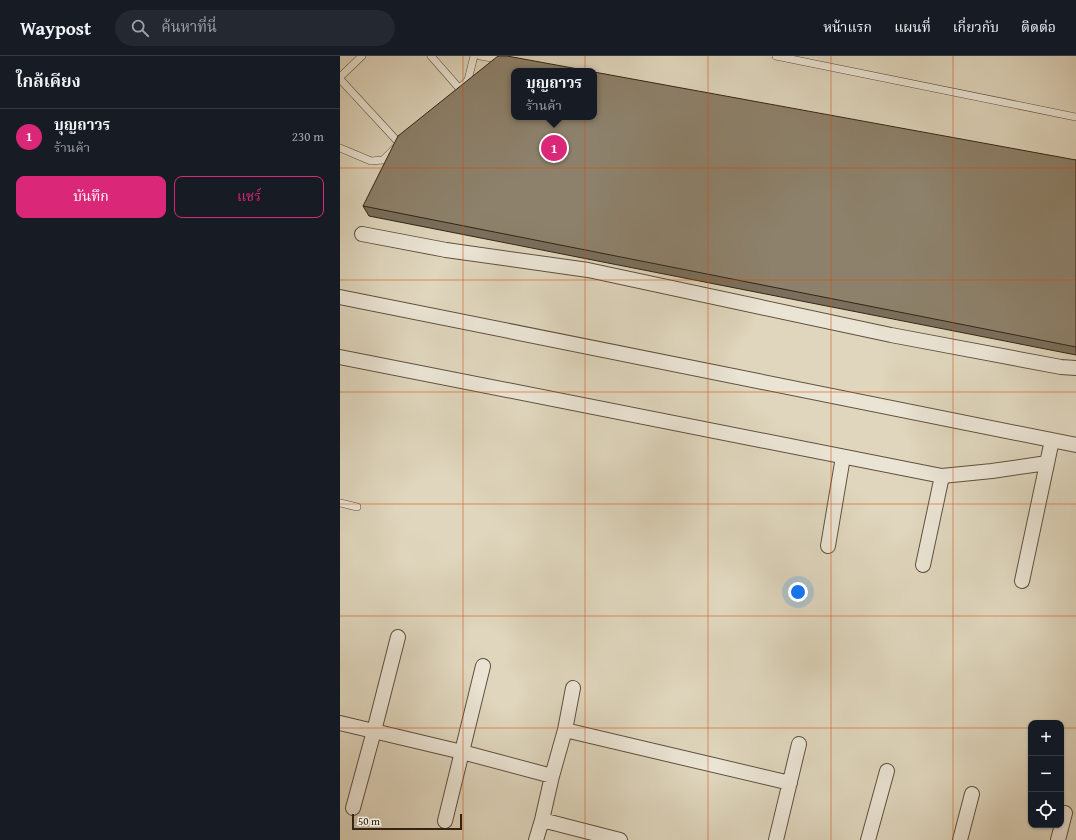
<!DOCTYPE html>
<html lang="th">
<meta charset="utf-8">
<style>
:root{--surface:#171b24;--page:#242831;--text:#f1f3f6;--muted:#9ea1a6;--line:#363941;--accent:#db2777}
body{margin:0;font-family:"Gentium Book Plus","Noto Serif Thai",serif;background:var(--page);color:var(--text)}
.controls{position:absolute;right:12px;bottom:12px;display:grid;overflow:hidden;border-radius:8px;box-shadow:0 1px 3px #0004}
.controls button{width:36px;height:36px;display:grid;place-items:center;padding:0;border:0;border-bottom:1px solid var(--line);background:var(--surface);color:var(--text);font:20px sans-serif}
.scale{position:absolute;left:12px;bottom:10px;width:110px;box-sizing:border-box;padding-left:4px;border:2px solid #352413;border-top:0;font-size:11px;line-height:14px;white-space:nowrap;color:#352413;-webkit-text-stroke:3px #eae4d4;paint-order:stroke}
.you{position:absolute;left:458px;top:536px;width:14px;height:14px;margin:-10px;border:3px solid #fff;border-radius:50%;background:#1a73e8;box-shadow:0 0 0 6px #1a73e833}
.badge{display:grid;place-items:center;width:26px;height:26px;border-radius:50%;background:var(--accent);color:#fff;font-size:13px;font-weight:700}
.pin{position:absolute;translate:-50% -50%;border:2px solid #fff;box-shadow:0 1px 4px #0006}
.popup{position:absolute;left:171px;top:12px;width:86px;height:52px;box-sizing:border-box;display:grid;place-content:center;border-radius:8px;background:var(--surface);filter:drop-shadow(0 1px 3px #0005);font-size:13px;white-space:nowrap;color:var(--muted)}
.popup b{font-size:15px;color:var(--text)}
.popup::after{content:'';position:absolute;left:50%;top:100%;margin-left:-8px;border:8px solid transparent;border-top-color:var(--surface)}
.list{margin:0;padding:0;list-style:none}
h2{display:flex;justify-content:space-between;align-items:center;height:52px;margin:0;padding:0 16px;font-size:17px}
h2 small{font-size:13px;font-weight:400;color:var(--muted)}
.list li{display:grid;grid-template-columns:26px 1fr auto;gap:12px;align-items:center;box-sizing:border-box;height:56px;padding:0 16px;border-top:1px solid var(--line)}
.list b{display:block;font-size:15px;white-space:nowrap}
.list p{margin:0;font-size:13px;white-space:nowrap;color:var(--muted)}
.list em{font-size:13px;font-style:normal;color:var(--muted)}
.actions{display:flex;gap:8px;padding:12px 16px}
.actions a{flex:1;padding:9px 0;border:1px solid var(--accent);border-radius:8px;text-align:center;font-size:14px;color:var(--accent)}
.actions .main{background:var(--accent);color:#fff}
.icon{flex:none;width:22px;height:22px;fill:none;stroke:currentColor;stroke-width:2;stroke-linecap:round;stroke-linejoin:round}
.map{position:relative;flex:none;width:736px;height:784px;overflow:hidden}
header{display:flex;align-items:center;gap:24px;box-sizing:border-box;height:56px;padding:0 20px;background:var(--surface);border-bottom:1px solid var(--line)}
header strong{font-size:19px}
nav{display:flex;gap:22px;margin-inline-start:auto;font-size:14px}
.search{width:280px;height:36px;background:var(--page);display:flex;align-items:center;gap:10px;box-sizing:border-box;padding:0 14px;border-radius:22px;color:var(--muted);font-size:15px}
main{display:flex}
aside{flex:1;background:var(--surface)}
.map>svg:first-child{display:block}
</style>
<header>
<strong>Waypost</strong>
<div class="search"><svg class="icon" aria-label="search" viewBox="0 0 24 24"><circle cx="10" cy="10" r="6"/><path d="M15 15l6 6"/></svg>ค้นหาที่นี่</div>
<nav><a>หน้าแรก</a><a>แผนที่</a><a>เกี่ยวกับ</a><a>ติดต่อ</a></nav>
</header>
<main>
<aside>
<h2>ใกล้เคียง<small></small></h2>
<ul class="list">
<li><span class="badge">1</span><div><b>บุญถาวร</b><p>ร้านค้า</p></div><em>230 m</em></li>
</ul>
<div class="actions"><a class="main">บันทึก</a><a>แชร์</a></div>
</aside>
<div class="map">
<svg width="736" height="784" viewBox="0 0 736 784">
<rect width="100%" height="100%" fill="#dfd6bd"/>
<filter id="stains"><feTurbulence type="fractalNoise" baseFrequency=".005" numOctaves="4"/><feColorMatrix values="0 0 0 0 .2 0 0 0 0 .09 0 0 0 0 .02 0 0 0 .5 -.17"/></filter>
<radialGradient id="worn" r=".72"><stop offset=".6" stop-color="#630" stop-opacity="0"/><stop offset="1" stop-color="#630" stop-opacity=".3"/></radialGradient>
<g fill="none" stroke-linecap="round" stroke-linejoin="round">
<g stroke="#60503e" stroke-width="8">
<path id="service" d="M91,0L119,32
M140,0L164,4
M436,0L736,61
M0,21L22,0
M0,23L60,88
M120,32L128,24L134,0
M0,92L31,105L43,104L55,92
M0,447L17,451"/>
</g>
<g stroke="#60503e" stroke-width="16">
<path id="minor" d="M22,178L106,194L248,214L551,279L721,311L736,312
M0,241L736,389
M0,301L602,420L652,415L707,407
M488,490L503,401
M583,509L602,420
M682,525L712,384
M0,667L122,696L212,720
M225,674L450,727
M13,752L34,675L58,581
M202,764L280,784
M105,765L143,610
M196,784L202,764L212,720L225,674L233,632
M436,784L459,688
M528,784L547,715
M620,784L632,738
M718,784L725,757"/>
</g>
<use href="#service" stroke="#eae4d4" stroke-width="7"/>
<use href="#minor" stroke="#eae4d4" stroke-width="14"/>
</g>
<path fill="#796f5c" stroke="#352413" d="M736,104V299L29,160L23,150Z"/>
<path fill="#8d816b" stroke="#352413" d="M158,0H167L249,15H174V61H254V16L736,104V291L23,150L58,80Z"/>
<path fill="none" stroke="#cd510d" stroke-width="1" stroke-opacity="0.55" d="M123,0V784M245,0V784M368,0V784M491,0V784M613,0V784M0,112H736M0,224H736M0,336H736M0,448H736M0,560H736M0,672H691M721,672H736"/>
<rect width="100%" height="100%" filter="url(#stains)"/>
<rect width="100%" height="100%" fill="url(#worn)"/>
</svg>
<div class="controls">
<button>+</button>
<button>−</button>
<button><svg class="icon" aria-label="locate" viewBox="0 0 24 24"><circle cx="12" cy="12" r="6"/><path d="M12 2v4M12 18v4M2 12h4M18 12h4"/></svg></button>
</div>
<div class="scale">50 m</div>
<div class="you"></div>
<div class="pin badge" style="left:214px;top:92px">1</div>
<div class="popup"><b>บุญถาวร</b>ร้านค้า</div>
</div>
</main>
